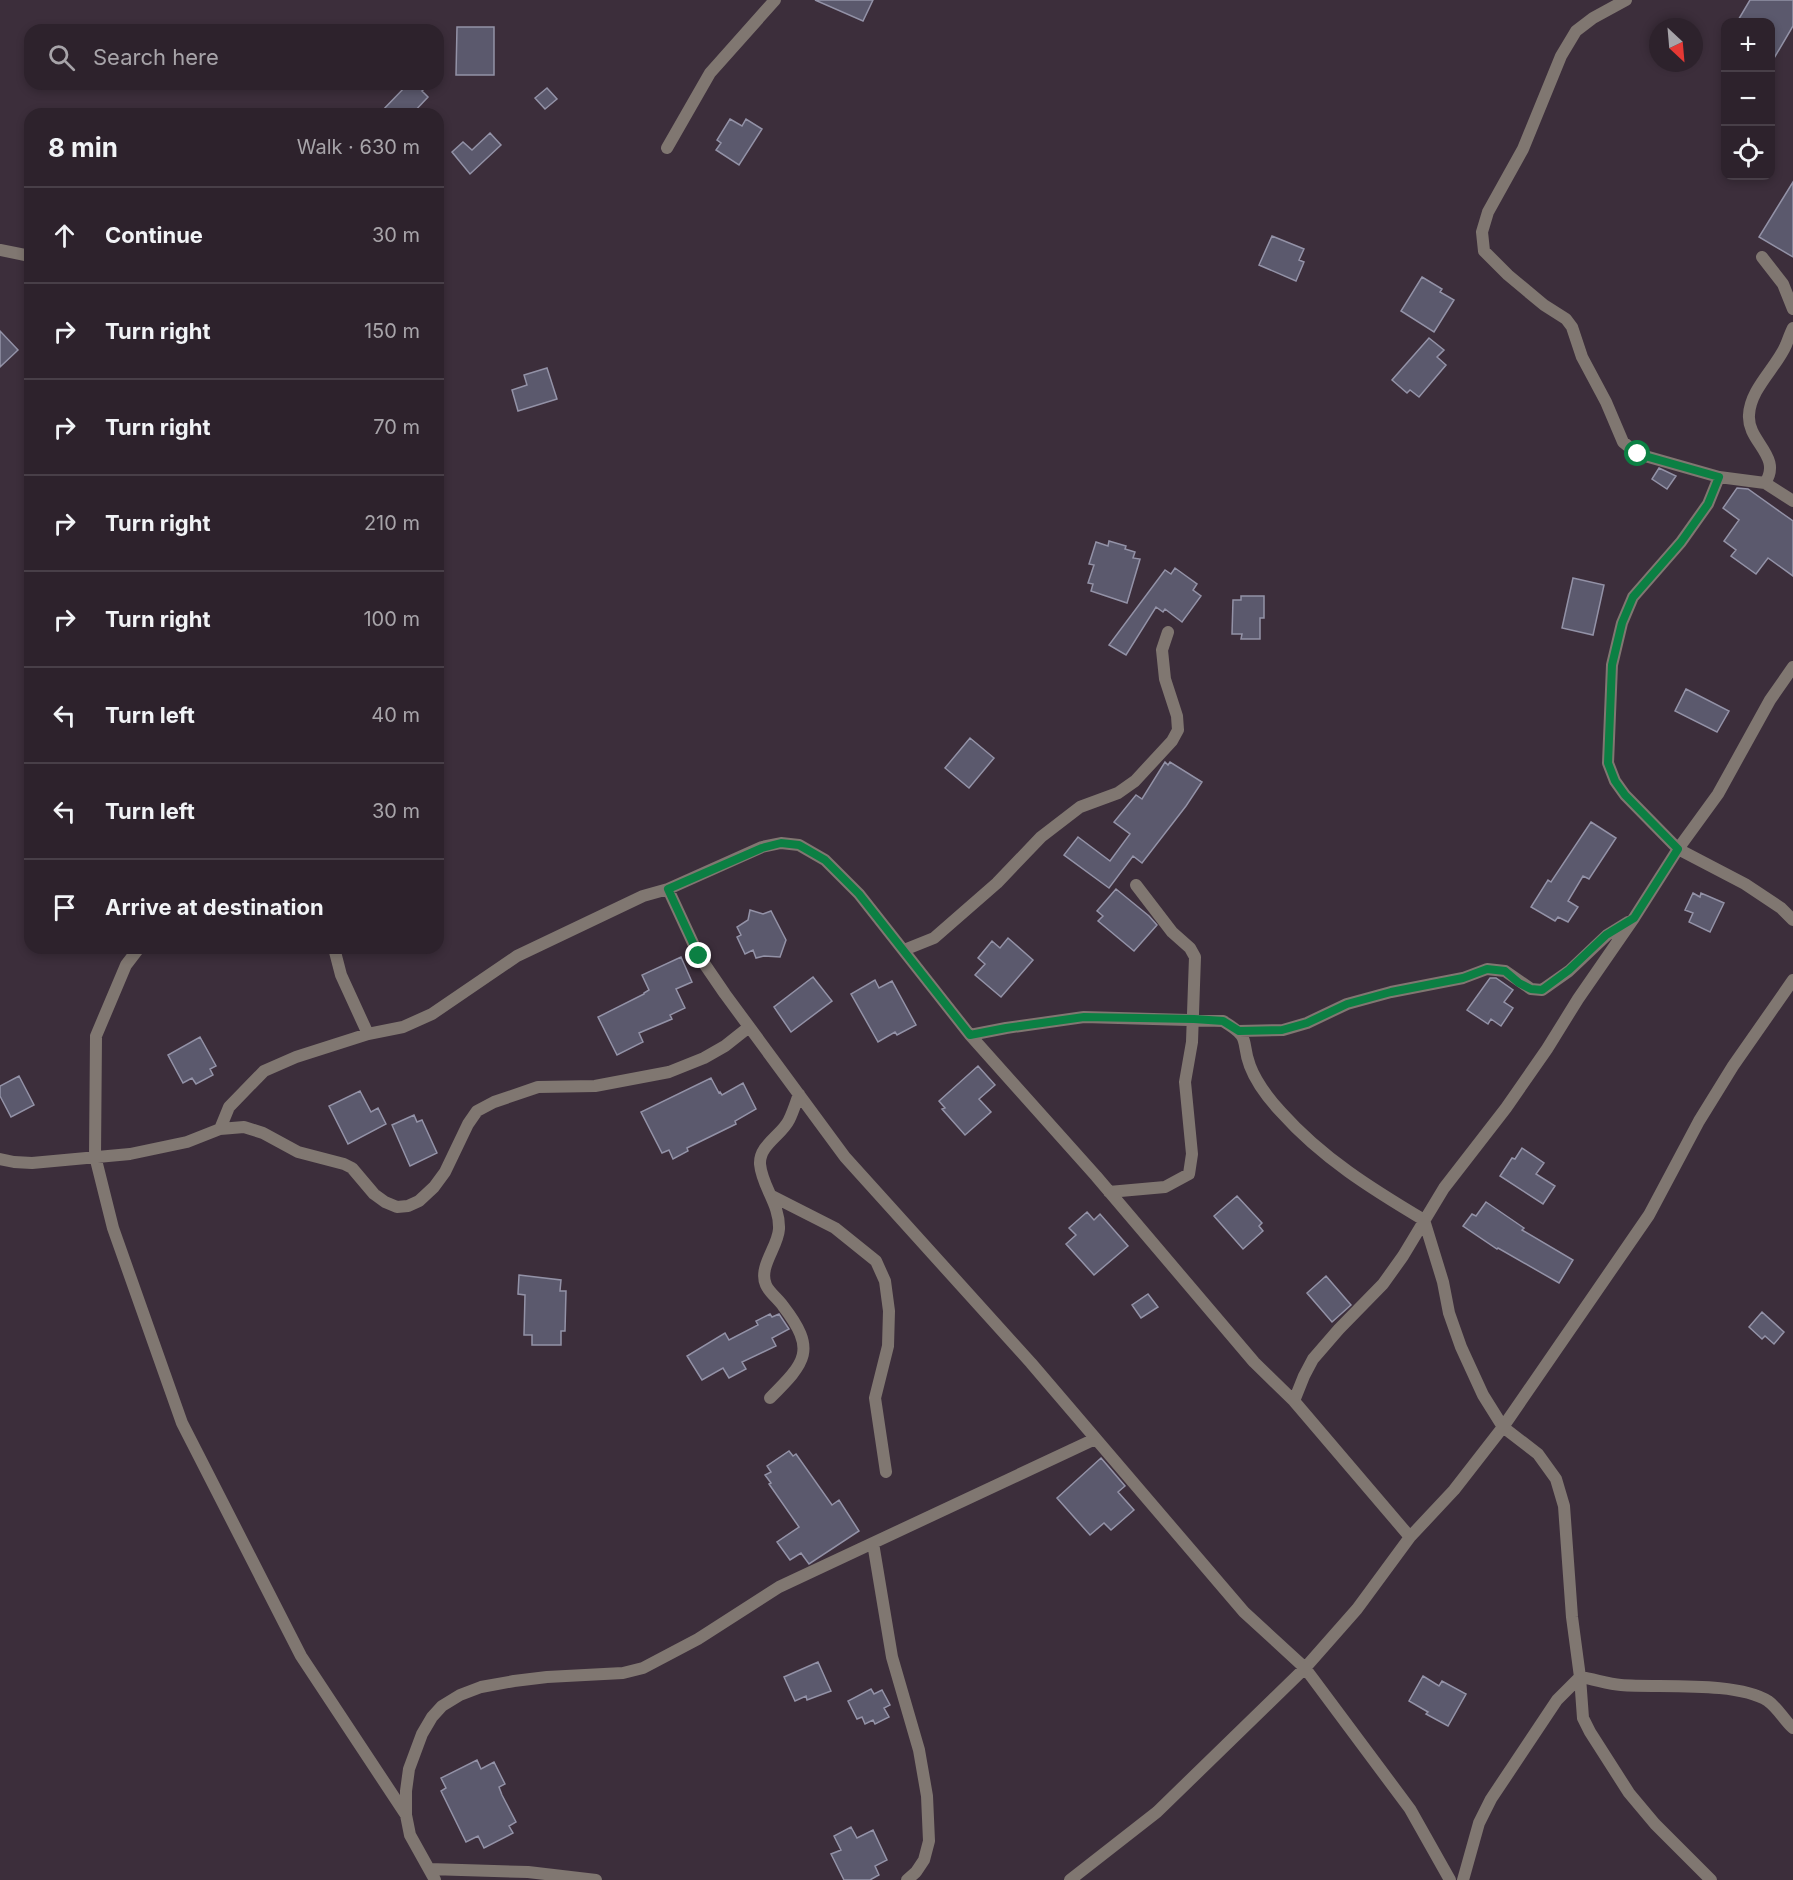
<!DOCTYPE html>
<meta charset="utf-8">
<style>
:root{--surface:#2d222c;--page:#352a34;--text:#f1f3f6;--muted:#a7a4a9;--line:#483f48}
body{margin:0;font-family:Inter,sans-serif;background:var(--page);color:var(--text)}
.controls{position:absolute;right:18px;top:18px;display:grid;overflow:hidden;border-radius:12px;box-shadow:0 3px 9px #0003}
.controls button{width:54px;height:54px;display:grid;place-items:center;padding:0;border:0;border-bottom:2px solid var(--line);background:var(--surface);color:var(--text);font:30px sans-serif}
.compass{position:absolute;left:1649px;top:18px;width:54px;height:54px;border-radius:50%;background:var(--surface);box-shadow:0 3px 9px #0003;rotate:154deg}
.stop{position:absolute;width:18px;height:18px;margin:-14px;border:4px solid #0b8043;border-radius:50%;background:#fff}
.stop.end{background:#0b8043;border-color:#fff;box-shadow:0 2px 6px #0008}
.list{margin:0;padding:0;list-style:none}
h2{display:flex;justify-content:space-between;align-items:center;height:78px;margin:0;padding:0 24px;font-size:26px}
h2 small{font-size:20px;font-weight:400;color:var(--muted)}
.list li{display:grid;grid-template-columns:39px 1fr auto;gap:18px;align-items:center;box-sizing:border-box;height:96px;padding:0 24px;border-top:2px solid var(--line)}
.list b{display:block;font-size:22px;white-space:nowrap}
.list em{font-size:20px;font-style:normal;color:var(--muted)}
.icon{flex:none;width:33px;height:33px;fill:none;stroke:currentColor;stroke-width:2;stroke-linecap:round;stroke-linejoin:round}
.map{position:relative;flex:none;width:1793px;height:1880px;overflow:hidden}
.search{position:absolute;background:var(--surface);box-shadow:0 3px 9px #0003;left:24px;top:24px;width:420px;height:66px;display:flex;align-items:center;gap:15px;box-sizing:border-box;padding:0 21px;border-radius:18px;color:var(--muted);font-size:22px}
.panel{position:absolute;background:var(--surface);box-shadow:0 3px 9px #0003;left:24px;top:108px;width:420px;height:846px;border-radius:18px}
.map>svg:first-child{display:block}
</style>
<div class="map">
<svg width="1793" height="1880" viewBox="0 0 1793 1880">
<rect width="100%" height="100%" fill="#3c2e3b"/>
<path fill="#5b596d" stroke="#9392a7" stroke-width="1.5" d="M815,0H873L863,21Z
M1750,0H1793V26L1770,65V22H1737Z
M457,27H494V75H456Z
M408,84H429L422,91L428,97L412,114H379Z
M547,88L557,99L545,109L535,98Z
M730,119L742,126L746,119L762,129L739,165L716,150L721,143L717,140Z
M490,133L501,145L470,174L452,152L463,142L472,150Z
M1793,182V257L1759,237Z
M1272,236L1304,249L1299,260L1304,262L1296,281L1259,265Z
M1422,277L1442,289L1440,292L1454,300L1434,332L1401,311Z
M0,331L18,350L0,367Z
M1429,338L1444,350L1437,357L1446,365L1419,397L1410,390L1407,393L1392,380Z
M547,368L557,399L518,411L512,390L527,385L524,375Z
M1659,468L1676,476L1667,489L1652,479Z
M1737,488L1748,489L1793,521V576L1768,558L1756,574L1731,556L1736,550L1724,541L1739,520L1723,508Z
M1109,541L1126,546L1125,549L1135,552L1133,558L1140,559L1127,603L1091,591L1093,584L1088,583L1094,565L1089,564L1096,542L1108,546Z
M1175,568L1197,584L1193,590L1201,596L1182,622L1165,609L1163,612L1156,607L1126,655L1109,645L1165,570L1171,574Z
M1573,578L1604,585L1593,635L1562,628Z
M1241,596H1264V618H1260V639H1241L1242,634H1232L1233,600H1241Z
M1686,689L1729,711L1717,732L1675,711Z
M970,738L994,758L969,788L945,768Z
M1165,762L1168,765L1170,762L1202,782L1186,806L1142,863L1133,856L1109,888L1064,855L1078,837L1110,861L1130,834L1114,822L1136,795L1142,799Z
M1591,822L1616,838L1589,879L1583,876L1568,901L1578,907L1568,922L1558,917L1555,921L1531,907L1548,880L1551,882Z
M1116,889L1149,916L1157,925L1134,951L1098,921L1103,916L1097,911Z
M1693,893L1700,897L1701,893L1724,903L1710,932L1689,922L1693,913L1685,910Z
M750,910L763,914L771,911L786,940L780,957L764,956L756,958L753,950L745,954L737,937L741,935L737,927L748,920Z
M1008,938L1033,960L1001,997L975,975L985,964L978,958L992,941L1000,948Z
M681,957L692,982L676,989L685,1008L670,1015L672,1019L639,1033L643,1042L617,1055L598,1017L644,994V993L649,990L642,975Z
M813,977L832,1001L791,1032L774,1007Z
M1490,978H1496L1513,990L1504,1002L1513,1008L1501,1026L1491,1019L1488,1024L1467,1010Z
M875,980L879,988L892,981L916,1025L897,1035L895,1032L878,1042L851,994Z
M200,1037L216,1066L210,1069L213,1075L196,1084L192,1078L183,1083L168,1055Z
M978,1066L995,1085L979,1099L991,1112L965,1135L942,1109L945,1108L939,1101Z
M19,1076L34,1105L11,1117L0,1096V1086Z
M711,1078L719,1093L720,1092L722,1095L743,1083L756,1109L735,1121L736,1124L687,1148L688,1151L673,1159L669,1150L662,1153L641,1112Z
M360,1091L371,1112L378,1108L386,1124L348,1144L329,1106Z
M414,1115L417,1122L422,1120L437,1153L410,1166L392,1125Z
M1522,1148L1544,1163L1536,1174L1555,1186L1543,1204L1500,1176L1512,1158L1515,1159Z
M1237,1196L1262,1223L1259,1226L1263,1231L1243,1249L1214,1216Z
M1486,1202L1524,1228L1522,1230L1573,1260L1559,1283L1498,1248L1497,1249L1463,1226L1472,1214L1476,1216Z
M1087,1212L1094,1220L1100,1214L1128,1246L1094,1275L1066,1244L1076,1235L1069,1228Z
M519,1275L561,1280L560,1291H566L565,1331H561V1345H532V1335H524L525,1295L518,1294Z
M1326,1276L1351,1305L1332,1322L1307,1293Z
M1148,1294L1158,1307L1141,1318L1132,1305Z
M1762,1312L1784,1332L1774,1344L1765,1336L1762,1339L1749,1327Z
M770,1314L772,1317L779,1314L789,1329L772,1338L776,1346L742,1362L746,1369L729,1378L723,1368L702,1380L687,1356L725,1333L729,1340L758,1325L756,1321Z
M789,1451L793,1456L796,1454L832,1505L839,1500L859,1531L809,1564L801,1553L790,1560L777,1542L799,1527L769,1484L771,1483L765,1475L771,1472L767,1466Z
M1101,1458L1125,1486L1118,1492L1134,1510L1111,1530L1104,1523L1090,1535L1057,1498Z
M818,1662L831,1691L807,1700L806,1696L795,1701L784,1677Z
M1423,1676L1439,1686L1442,1681L1466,1694L1448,1726L1426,1714L1428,1712L1409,1701Z
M871,1689L874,1694L882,1690L890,1705L884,1708L889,1717L875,1724L873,1720L865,1724L862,1717L857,1719L848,1701Z
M477,1760L481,1769L494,1762L505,1784L499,1787L502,1795L516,1822L509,1826L513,1833L484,1848L478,1836L466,1842L441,1791L446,1788L441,1778Z
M851,1827L857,1838L873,1830L887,1860L875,1866L879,1875L870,1880H844L831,1854L841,1850L834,1836Z"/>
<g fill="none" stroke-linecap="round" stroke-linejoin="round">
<path stroke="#807771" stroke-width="12" d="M1626,0L1593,18L1576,31L1561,56L1523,149L1488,212L1482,232L1484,251L1508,275L1544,305L1566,319L1572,327L1582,357L1606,402L1623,442L1638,454L1719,477L1765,483L1793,501
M667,148L710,73L775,0
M0,250L30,256
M1762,257L1783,284L1793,309
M1719,477L1708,504L1681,542L1633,597L1622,623L1612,665L1608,763L1615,781L1625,795L1678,849L1745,884L1781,908L1793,920
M1765,483C1783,456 1747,442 1749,415C1750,389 1776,368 1786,345C1788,340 1790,334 1793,328
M668,889L699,956L725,994L845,1157L1031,1363L1244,1612L1305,1668L1410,1809L1450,1880
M139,948L126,965L96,1036L95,1156L113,1228L182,1423L301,1656L406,1815
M334,948L341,975L368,1034
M904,950L934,938L997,883L1041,837L1080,807L1118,793L1135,781L1172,741L1178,730L1177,716L1165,679L1162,650L1168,632
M1239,1031L1283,1030L1307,1023L1347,1004L1391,992L1463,978L1487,969L1505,971L1531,989L1542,990L1569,971L1607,935L1628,922
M970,1035L1006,1028L1084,1017L1223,1021C1253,1039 1240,1040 1250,1066C1256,1082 1269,1099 1281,1112C1322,1158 1372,1189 1424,1220L1443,1282L1449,1313L1461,1347L1483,1395L1503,1427L1538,1454L1556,1479L1564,1506L1572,1617L1580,1677L1583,1718L1590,1732L1629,1793L1655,1824L1711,1880
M220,1129L244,1127L263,1133L298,1152L344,1164L352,1168L374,1194L385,1202L397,1207L408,1206L419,1201L434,1187L445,1172L468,1124L477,1111L494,1102L538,1087L595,1086L669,1072L704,1058L725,1046L749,1027
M0,1159L14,1162L32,1163L130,1154L187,1142L220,1129L229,1107L264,1071L296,1057L368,1034L403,1027L432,1014L517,956L643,896L668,889L762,847L781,843L799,845L825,860L859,894L970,1035L1096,1176L1254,1362L1294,1401L1410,1537
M1109,1192L1165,1187L1189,1174L1192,1154L1185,1082L1192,1042L1195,957L1190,948L1172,932L1136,885
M772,1196L835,1228L876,1261L885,1281L889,1311L888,1346L875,1398L886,1472
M770,1398C806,1362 817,1350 783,1306C779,1300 769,1292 766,1285C758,1267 778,1247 779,1229C780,1204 762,1187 760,1164C759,1145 782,1135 789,1120C793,1112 796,1102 799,1094
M1294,1401L1304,1376L1313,1359L1339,1329L1383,1284L1403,1256L1444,1188L1506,1108L1547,1049L1578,999L1634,918L1678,849L1718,794L1770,700L1793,667
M873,1543L892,1657L919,1750L927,1796L929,1841L924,1860L916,1872L907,1880
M429,1869L528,1872L596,1880
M435,1880L410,1835L406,1815V1791L409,1769L422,1734L432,1717L442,1706L460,1695L481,1687L514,1681L547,1677L623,1673L643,1668L698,1639L779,1587L1095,1439
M1070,1880L1157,1812L1305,1668L1357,1609L1410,1537L1454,1490L1503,1427L1649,1215L1699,1121L1733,1066L1793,980
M1463,1880L1479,1823L1491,1799L1557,1700L1580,1677C1594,1679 1608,1684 1621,1685C1659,1688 1737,1681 1768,1701C1778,1708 1784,1720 1793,1728"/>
</g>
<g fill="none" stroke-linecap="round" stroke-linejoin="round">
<path stroke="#0b8043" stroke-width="8" d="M699,956L668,889L762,848L781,843L799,845L825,860L859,894L970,1035L1006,1028L1084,1017L1194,1019L1223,1021L1239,1031L1282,1030L1307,1023L1347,1004L1391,992L1463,978L1487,969L1505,971L1519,983L1531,989L1542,990L1569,970L1606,935L1634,918L1678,849L1625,795L1615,781L1608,763L1612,665L1622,623L1633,597L1681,542L1708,504L1719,477L1638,454"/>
</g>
</svg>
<div class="controls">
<button>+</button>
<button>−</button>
<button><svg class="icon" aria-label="locate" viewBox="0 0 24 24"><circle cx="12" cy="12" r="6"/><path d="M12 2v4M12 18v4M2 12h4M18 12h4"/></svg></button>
</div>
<svg class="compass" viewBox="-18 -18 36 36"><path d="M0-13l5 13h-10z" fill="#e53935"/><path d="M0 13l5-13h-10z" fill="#a7a4a9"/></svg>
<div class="stop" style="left:1638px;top:454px"></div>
<div class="stop end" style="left:699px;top:956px"></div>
<div class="search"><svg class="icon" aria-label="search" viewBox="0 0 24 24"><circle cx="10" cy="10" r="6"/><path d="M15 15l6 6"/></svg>Search here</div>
<section class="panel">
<h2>8 min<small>Walk · 630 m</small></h2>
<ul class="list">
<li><svg class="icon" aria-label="ahead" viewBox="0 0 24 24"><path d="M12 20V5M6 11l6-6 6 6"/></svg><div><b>Continue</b></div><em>30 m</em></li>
<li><svg class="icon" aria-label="right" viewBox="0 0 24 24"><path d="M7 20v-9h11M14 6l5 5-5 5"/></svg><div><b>Turn right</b></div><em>150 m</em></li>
<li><svg class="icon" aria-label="right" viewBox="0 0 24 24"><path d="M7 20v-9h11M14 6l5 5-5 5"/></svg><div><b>Turn right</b></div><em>70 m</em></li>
<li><svg class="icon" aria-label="right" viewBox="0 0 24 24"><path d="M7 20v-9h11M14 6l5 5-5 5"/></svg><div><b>Turn right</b></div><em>210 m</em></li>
<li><svg class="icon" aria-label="right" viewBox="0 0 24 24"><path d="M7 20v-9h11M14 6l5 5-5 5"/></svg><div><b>Turn right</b></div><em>100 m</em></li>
<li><svg class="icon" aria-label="left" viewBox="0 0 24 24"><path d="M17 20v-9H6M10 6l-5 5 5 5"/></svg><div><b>Turn left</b></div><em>40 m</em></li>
<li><svg class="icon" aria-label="left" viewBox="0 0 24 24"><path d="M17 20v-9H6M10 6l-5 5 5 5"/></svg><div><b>Turn left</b></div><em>30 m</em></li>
<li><svg class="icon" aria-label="arrive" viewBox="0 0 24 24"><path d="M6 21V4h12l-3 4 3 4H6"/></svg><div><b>Arrive at destination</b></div></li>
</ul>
</section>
</div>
